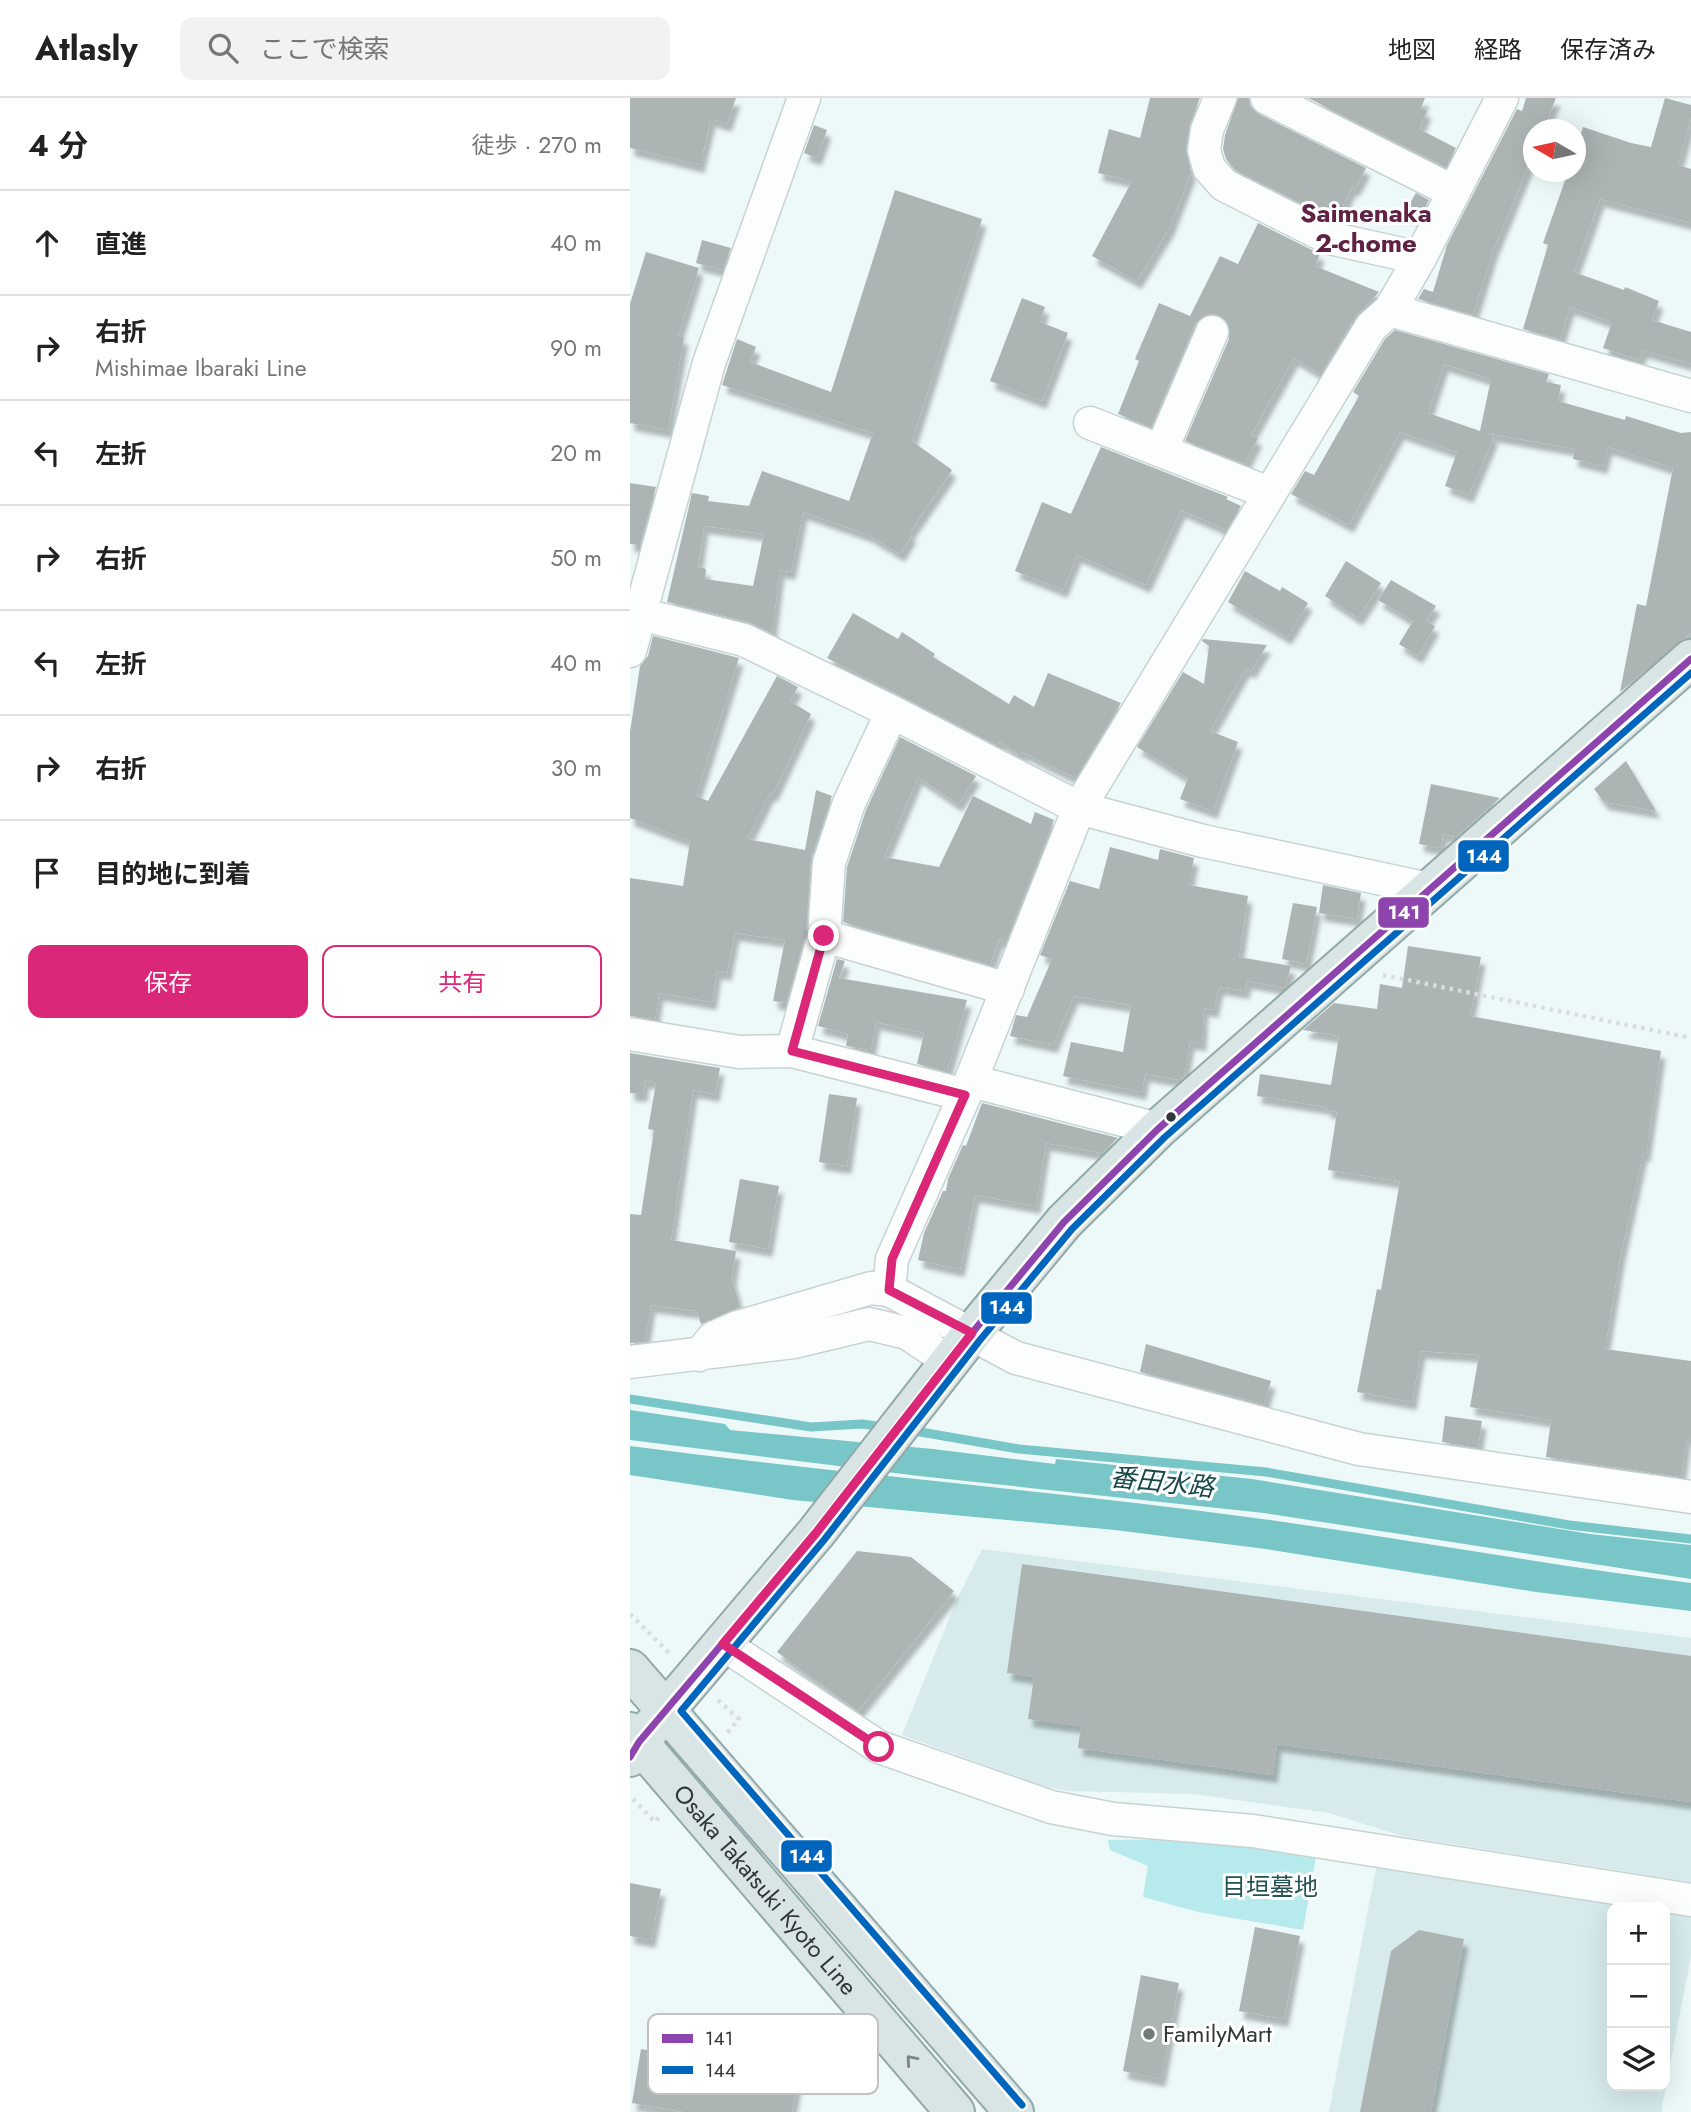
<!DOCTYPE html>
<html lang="ja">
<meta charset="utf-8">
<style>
:root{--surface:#fff;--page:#f2f2f2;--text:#222;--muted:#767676;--line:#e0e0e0;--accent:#db2777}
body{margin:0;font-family:Jost,"Noto Sans JP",sans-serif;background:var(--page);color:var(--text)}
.controls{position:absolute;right:21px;bottom:21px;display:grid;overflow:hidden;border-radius:14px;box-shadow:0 7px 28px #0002}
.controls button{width:63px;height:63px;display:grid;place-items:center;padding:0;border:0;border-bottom:2px solid var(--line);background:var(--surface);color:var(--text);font:35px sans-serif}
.compass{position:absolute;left:893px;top:21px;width:63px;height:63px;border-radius:50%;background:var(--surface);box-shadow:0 7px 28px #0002;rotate:279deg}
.stop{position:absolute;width:21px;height:21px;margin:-16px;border:5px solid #db2777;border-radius:50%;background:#fff}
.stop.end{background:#db2777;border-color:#fff;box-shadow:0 2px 7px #0008}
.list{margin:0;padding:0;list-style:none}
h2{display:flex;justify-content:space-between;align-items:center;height:91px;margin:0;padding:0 28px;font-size:30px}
h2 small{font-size:23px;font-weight:400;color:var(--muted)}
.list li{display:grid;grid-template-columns:46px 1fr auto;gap:21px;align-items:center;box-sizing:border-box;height:105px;padding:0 28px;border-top:2px solid var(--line)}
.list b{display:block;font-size:26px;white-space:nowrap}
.list p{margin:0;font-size:23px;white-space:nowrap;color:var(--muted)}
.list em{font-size:23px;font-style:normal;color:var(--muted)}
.actions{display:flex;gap:14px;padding:21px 28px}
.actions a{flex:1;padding:16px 0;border:2px solid var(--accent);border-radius:14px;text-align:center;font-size:24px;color:var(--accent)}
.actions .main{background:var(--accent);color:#fff}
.icon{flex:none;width:38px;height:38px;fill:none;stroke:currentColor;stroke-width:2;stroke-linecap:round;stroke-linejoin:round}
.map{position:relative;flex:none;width:1061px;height:2014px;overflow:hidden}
header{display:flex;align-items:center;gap:42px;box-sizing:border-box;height:98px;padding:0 35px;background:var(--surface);border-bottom:2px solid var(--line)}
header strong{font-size:33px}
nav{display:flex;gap:38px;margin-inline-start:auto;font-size:24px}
.search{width:490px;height:63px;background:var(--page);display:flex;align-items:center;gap:18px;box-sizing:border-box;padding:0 24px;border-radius:14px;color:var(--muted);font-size:26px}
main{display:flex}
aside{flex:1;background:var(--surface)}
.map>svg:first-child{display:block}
</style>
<header>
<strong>Atlasly</strong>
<div class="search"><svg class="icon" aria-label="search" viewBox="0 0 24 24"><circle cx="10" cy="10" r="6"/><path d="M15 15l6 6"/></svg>ここで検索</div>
<nav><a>地図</a><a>経路</a><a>保存済み</a></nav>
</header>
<main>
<aside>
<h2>4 分<small>徒歩 · 270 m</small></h2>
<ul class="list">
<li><svg class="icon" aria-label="ahead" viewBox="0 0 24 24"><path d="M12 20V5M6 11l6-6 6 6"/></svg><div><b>直進</b></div><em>40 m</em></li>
<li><svg class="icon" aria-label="right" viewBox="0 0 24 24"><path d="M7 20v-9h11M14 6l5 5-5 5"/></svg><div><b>右折</b><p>Mishimae Ibaraki Line</p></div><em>90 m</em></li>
<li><svg class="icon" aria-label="left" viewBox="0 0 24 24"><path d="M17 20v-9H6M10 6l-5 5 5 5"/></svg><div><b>左折</b></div><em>20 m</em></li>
<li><svg class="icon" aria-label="right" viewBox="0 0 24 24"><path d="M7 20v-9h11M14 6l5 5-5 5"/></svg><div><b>右折</b></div><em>50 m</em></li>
<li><svg class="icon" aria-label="left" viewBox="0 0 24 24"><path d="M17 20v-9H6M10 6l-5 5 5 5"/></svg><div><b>左折</b></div><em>40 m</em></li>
<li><svg class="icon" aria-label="right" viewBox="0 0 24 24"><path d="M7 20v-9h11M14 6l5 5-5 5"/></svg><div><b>右折</b></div><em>30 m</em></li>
<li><svg class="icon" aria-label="arrive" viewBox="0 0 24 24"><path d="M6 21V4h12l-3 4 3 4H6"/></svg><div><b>目的地に到着</b></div></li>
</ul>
<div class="actions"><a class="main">保存</a><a>共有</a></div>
</aside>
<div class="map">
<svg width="1061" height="2014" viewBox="0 0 1061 2014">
<defs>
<filter id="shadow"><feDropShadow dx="4.5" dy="8" stdDeviation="2" flood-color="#0004"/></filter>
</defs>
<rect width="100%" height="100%" fill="#edf8f8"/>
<path fill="#d7ebec" d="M352,1451L1061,1540V1784L772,1738L699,1715L564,1696L438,1693L413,1688L272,1637L328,1499Z
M747,1765L1013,1809H982V1988H1035V1813L1061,1817V1858L1031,2014H699Z"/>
<path fill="#b7eaec" d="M558,1741L686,1758L673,1832L568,1814L513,1799L518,1768L480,1752L478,1742Z"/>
<path fill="#78c6c8" d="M0,1312L95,1326L100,1332L303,1351L425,1366L426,1361L622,1381L960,1436L1061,1447V1481L634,1415L289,1378L0,1342Z
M0,1348C208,1376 417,1392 625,1420C771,1440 915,1467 1061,1485V1513L906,1494L636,1451L485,1432L163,1402L0,1377Z"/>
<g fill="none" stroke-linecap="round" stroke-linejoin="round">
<path stroke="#78c6c8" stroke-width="9" d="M0,1301L181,1329L232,1326L255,1329
M279,1332L389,1351L636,1374L939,1427L1061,1441"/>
</g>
<path fill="#acb4b4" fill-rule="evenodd" filter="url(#shadow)" d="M0,0H106L97,26L81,21L70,67L0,50Z
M520,0H570L560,25L556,49L561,75L540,129L507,183L462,158L502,83L468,75L479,31L510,40Z
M608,0H619L621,9L629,16L736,70L725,91L722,89L706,123L605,72L596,61L593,51L595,37Z
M678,0H795L791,10L797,13L789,31L826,50L816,69Z
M896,0H926L913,32H904V54L863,153L843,217L788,201L794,191L803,194L817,147L887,11L892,13Z
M1035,0L1061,7V20L1048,67L1061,71V125L970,101L944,174L994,192L995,189L1029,203L1022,222L1061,234V266L1013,252L1009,262L973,250L982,224L940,209L930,241L893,231L918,147L913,145L938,74H946V51L953,29L1001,45L1021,49Z
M184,27L197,32L187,60L174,55Z
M265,92L352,121L282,343L322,372L279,435L282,437L270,456L239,437L173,414L161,474L150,472L142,535L119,524L37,504L62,395L79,398L78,403L119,408L132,373L219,403L243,335L92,287L107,241L126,249L120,264L201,294ZM74,428L134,436L123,488L75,481L76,471L68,469Z
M786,95L799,102L789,121L775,114Z
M628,125L690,156L685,168L749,194L725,219L691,276L664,260L621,337L628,340L615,366L555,343L599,241L597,224L589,217L579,216L565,226L521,329L488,316L509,263L505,261L529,205L560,218L590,158L608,166Z
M72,142L101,150L93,172L66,165Z
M16,154L69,170L48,238L54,239L38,332L0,325V206Z
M392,200L415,209L410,224L438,235L412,303L360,283Z
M765,232L919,276L916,284L931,287L928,303L995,322L996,318L1051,335L1061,334V535L990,594L1007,506L1016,508L1043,370L978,349L973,368L943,361L945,351L856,335L864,338L839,397L815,388L827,354L770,334L719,427L661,396L675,373L684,377L729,298L723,294L755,241ZM814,266L861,281L850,333L798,315Z
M471,349L598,399L596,401L611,408L597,432L551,412L516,487L447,457L433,492L385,473L412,404L441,416Z
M0,385L26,389L10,447L0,446Z
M716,463L751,485L728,520L695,498Z
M615,473L650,493L652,489L678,505L657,539L598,504Z
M761,482L806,508L796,523L805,528L788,558L769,546L783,523L748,502Z
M223,515L268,541L272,534L305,556L303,559L379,606L384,597L404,609L418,575L491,605L446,680L392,654L390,657L369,643L366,647L197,560Z
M23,538L109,560L66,698L78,703L147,578L168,589L160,603L181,616L143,696L140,695L117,741L175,752L186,692L202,698L181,760L176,835L156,905L143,903L155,842L105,835L97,875L87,873L82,904L29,895L25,921L0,918V780L53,788L60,743L0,720V634L10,568L18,558Z
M573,541L637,547L621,573L616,570L580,633L608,644L583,713L550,701L558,680L507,649L553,574L574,586L579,548L572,543Z
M270,639L346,678L328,706L288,679L254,759L309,769L343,698L401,726L405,714L424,722L376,844L369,841L360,867L213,824L217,769L236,712Z
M996,663L1026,713L974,704L964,691Z
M801,686L870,700L826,739L813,736L811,750L789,746Z
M480,749L528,762L530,751L564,760L559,787L618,798L609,859L661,868L655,890L617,883L615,893L589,889L584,912L574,910L572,945L560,944L554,979L550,982L515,976L512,994L433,978L441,944L493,954L501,907L444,898L423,947L380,938L386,917L397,919L422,861L410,857L440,783L469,791Z
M693,787L731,795L727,821L689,815Z
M663,805L687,809L676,866L652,861Z
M778,848L851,859L840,918L1031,953L1016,1056L1013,1055L990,1160L975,1251L1061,1263V1338H1057L1051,1379L916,1359L921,1322L840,1309L849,1257L791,1253L782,1304L727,1294L747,1191L751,1192L770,1083L698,1072L707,1014L696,1012L697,1009L627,998L630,976L701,987L709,938L673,932L704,905L747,911L750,886L772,890Z
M207,861L215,863L209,880L337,902L317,973L287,966L294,935L246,924L241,952L216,948L218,936L188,928Z
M0,955L90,970L85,996L63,992L41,1142L106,1153L102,1180L110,1209L71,1226L67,1213L21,1207L15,1244L0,1245V1116L11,1117L24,1032L18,1031L26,985L15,982L13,996L0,995Z
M199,996L227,1000L217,1068L189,1064Z
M352,1005L488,1040L472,1055L416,1045L406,1108L345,1097L330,1171L288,1162L294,1135L313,1093H316L318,1081L333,1047L336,1048Z
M110,1081L149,1088L138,1151L99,1144Z
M516,1246L641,1283L634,1306L510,1274Z
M815,1318L852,1323L848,1350L812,1344Z
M227,1453L281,1459L324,1493L228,1613L147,1554Z
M392,1466L1061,1558V1704L647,1646L643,1677L448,1650L451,1628L398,1621L404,1579L377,1575Z
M0,1785L31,1791L21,1842L0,1838Z
M625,1829L670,1838L654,1921L609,1913Z
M789,1832L834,1841L801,2014H730L761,1853Z
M511,1877L549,1885L531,1981L493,1973Z
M11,1951L168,1979L162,2014H54L2,2005Z"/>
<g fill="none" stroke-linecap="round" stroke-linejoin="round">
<g stroke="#c9d2d2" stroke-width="35">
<path id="minor" d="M590,0L577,32L574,52L579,70L594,87L699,140L790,160
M637,0L824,94
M760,212L1061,298
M460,325L639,395
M531,353L582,234
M10,516L114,542L262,614L449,710L573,743L799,791
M0,553L79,265L174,0
M194,838L378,891
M0,936L109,954L162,953L335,997
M162,953L194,838L199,765L219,705L262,614
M341,983L528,1031
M259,1192L262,1161L335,997L449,710L741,229L760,212L790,160L872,0
M69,1257L83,1240L108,1229L241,1190L259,1192L386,1260L729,1351L1061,1399
M0,1264L164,1244L239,1226L277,1235L319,1263
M93,1546L249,1649L421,1709L483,1721L623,1733L1061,1802"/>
</g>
<g stroke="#92a9a9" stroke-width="42">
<g id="major">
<path d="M0,1571L384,2014"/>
<path id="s1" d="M0,1634L325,2014"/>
<path d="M0,1659L9,1644L186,1435L342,1235L434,1124L528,1031L1061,561"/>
</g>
</g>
<path stroke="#d9dddd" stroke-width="4.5" stroke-dasharray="3.5 5" stroke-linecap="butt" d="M753,877L1061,940
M0,1516L41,1557
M88,1602L109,1621L97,1635
M3,1701L25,1724L29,1719"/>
<use href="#minor" stroke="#fcfefe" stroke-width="32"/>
<use href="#major" stroke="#d9e4e4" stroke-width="38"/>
<g stroke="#fff" stroke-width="12">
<path id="bus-1" d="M0,1659L9,1644L186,1435L342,1235L434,1124L528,1031L1061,561"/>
</g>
<g stroke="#fff" stroke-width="12">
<path id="bus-2" d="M392,2007L51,1613L194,1442L350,1242L442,1131L535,1039L1061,575"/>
</g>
<use href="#bus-1" stroke="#8e44ad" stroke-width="7"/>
<use href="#bus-2" stroke="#0065bd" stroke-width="7"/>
</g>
<defs><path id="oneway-chevron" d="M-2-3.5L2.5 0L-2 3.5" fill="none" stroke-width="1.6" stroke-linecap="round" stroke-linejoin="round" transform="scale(1.75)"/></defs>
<use stroke="#7c8585" href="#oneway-chevron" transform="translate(281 1962) rotate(-131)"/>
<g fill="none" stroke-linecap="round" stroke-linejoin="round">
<path stroke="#db2777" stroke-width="9" d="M194,838L162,953L335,997L262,1161L259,1192L342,1235L186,1435L93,1546L249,1649"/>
</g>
<circle fill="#303738" stroke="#fff" stroke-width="2.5" cx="541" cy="1019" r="6"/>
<circle fill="#727b7b" stroke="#fff" stroke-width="2.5" cx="519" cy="1936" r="7"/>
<g text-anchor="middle" stroke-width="6" stroke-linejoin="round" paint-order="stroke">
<g font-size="24" fill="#235253" stroke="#fff">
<text x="640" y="1797">目垣墓地</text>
</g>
<g font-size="24" fill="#303738" stroke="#fff">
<text dy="8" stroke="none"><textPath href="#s1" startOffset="208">Osaka Takatsuki Kyoto Line</textPath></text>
</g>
<g font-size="24" fill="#303738" stroke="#fff" text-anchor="start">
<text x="533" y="1944">FamilyMart</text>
</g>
<g font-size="26" font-weight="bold" fill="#5f2144" stroke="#fff">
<text x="736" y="124">Saimenaka<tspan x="736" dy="30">2-chome</tspan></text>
</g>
<g font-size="26" font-style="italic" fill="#174749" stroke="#fff">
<text transform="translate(532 1384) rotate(6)" y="9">番田水路</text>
</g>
</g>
<rect x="18" y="1916" width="230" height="80" rx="10" fill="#fff" stroke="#c1c3c3" stroke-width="2"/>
<rect x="32" y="1936" width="31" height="9" fill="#8e44ad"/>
<rect x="32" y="1968" width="31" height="8" fill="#0065bd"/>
<g font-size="19" fill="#303738">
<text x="75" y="1947">141</text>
<text x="75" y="1979">144</text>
</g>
<g stroke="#fff" stroke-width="2.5">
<rect x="827" y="741" width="53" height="34" rx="7" fill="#0065bd"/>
<rect x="747" y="798" width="53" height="33" rx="7" fill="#8e44ad"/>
<rect x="350" y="1193" width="53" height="34" rx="7" fill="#0065bd"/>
<rect x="150" y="1741" width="53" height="34" rx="7" fill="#0065bd"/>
</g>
<g font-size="19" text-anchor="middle" font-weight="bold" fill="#fff">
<text x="854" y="765">144</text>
<text x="774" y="821">141</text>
<text x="377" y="1216">144</text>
<text x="177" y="1765">144</text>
</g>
</svg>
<div class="controls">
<button>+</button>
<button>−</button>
<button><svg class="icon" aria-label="layers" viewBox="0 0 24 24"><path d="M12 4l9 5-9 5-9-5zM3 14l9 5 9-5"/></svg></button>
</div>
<svg class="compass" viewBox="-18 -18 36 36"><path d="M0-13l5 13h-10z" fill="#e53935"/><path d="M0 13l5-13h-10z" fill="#767676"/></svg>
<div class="stop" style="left:249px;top:1649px"></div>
<div class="stop end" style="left:194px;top:838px"></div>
</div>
</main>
